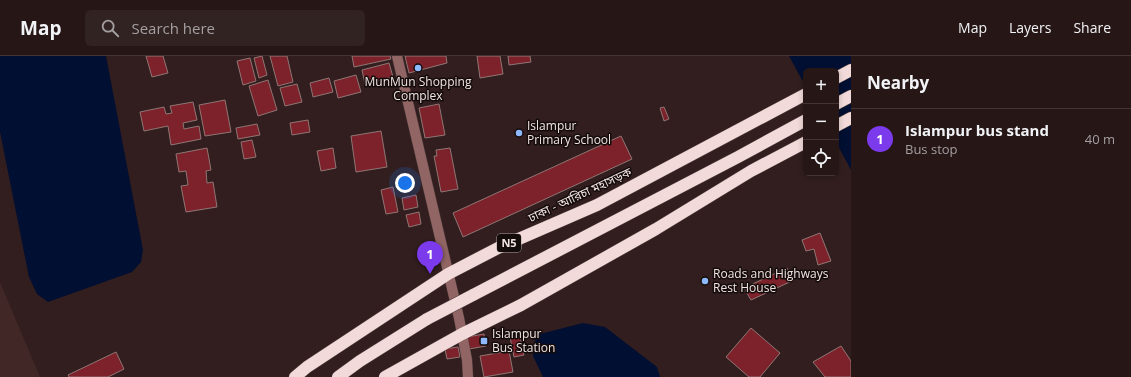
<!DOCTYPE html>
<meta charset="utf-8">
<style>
:root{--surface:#261616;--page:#322323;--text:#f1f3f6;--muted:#a49fa1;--line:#423535;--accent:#7c3aed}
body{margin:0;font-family:"Open Sans","Noto Sans Bengali",sans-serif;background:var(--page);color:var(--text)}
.controls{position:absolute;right:12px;top:12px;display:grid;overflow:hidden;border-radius:6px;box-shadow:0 2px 6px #0003}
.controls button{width:36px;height:36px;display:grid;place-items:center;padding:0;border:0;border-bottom:1px solid var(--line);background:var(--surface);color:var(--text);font:20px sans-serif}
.you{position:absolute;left:405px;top:127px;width:14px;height:14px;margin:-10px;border:3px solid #fff;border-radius:50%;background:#1a73e8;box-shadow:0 0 0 6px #1a73e833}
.badge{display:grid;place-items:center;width:26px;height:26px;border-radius:50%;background:var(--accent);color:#fff;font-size:13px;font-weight:700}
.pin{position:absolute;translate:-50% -33px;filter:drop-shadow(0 1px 2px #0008)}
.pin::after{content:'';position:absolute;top:21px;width:14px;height:12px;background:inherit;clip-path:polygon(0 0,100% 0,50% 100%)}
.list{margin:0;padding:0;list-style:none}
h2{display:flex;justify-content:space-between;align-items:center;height:52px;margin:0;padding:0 16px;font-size:17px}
h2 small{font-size:13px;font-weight:400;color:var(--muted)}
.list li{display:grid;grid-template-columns:26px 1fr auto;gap:12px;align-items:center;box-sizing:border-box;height:60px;padding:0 16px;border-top:1px solid var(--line)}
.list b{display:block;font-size:15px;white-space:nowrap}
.list p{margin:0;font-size:13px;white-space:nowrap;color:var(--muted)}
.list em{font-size:13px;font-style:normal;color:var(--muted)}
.icon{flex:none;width:22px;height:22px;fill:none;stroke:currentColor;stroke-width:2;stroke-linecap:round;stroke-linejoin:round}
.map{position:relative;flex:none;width:851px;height:321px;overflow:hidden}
header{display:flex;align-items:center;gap:24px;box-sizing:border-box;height:56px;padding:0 20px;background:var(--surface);border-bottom:1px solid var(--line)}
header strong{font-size:19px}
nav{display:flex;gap:22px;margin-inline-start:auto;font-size:14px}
.search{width:280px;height:36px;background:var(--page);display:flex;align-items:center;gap:10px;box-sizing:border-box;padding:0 14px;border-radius:6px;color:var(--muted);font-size:15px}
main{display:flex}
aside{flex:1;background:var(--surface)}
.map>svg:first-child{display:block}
</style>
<header>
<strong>Map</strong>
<div class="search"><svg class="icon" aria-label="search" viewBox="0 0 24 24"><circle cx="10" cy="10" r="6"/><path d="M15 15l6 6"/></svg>Search here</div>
<nav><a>Map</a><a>Layers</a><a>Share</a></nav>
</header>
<main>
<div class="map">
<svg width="851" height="321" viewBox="0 0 851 321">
<rect width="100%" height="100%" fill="#321e1e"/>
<path fill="#422727" d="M0,226L40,321H0Z"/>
<path fill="#000f32" d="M0,0H106L143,194L141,206L132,216L48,246L37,238L29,221L0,76Z
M789,0H851V114L836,86V15H806V31Z
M583,267L605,271L657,311L660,321H543L533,300L536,279Z"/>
<path fill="#7d222a" stroke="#8f7675" d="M146,0H163L168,17L152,21Z
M262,0L267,19L259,22L254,2Z
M270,0H287L293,26L278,30Z
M352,0H390L391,3L354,11Z
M405,0H446L447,7L409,17Z
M477,0H500L503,18L480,22Z
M508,0H530L531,6L509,9Z
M250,2L256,25L243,29L237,5Z
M389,7L393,21L365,28L362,14Z
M356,19L361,36L338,42L334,25Z
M329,22L333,36L313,41L310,27Z
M268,24L277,54L258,60L249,30Z
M297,28L302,46L285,50L280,32Z
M225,44L231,76L205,80L199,49Z
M193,46L197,64L183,67L184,73L199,70L201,83L171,89L168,70L144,75L140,56L164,51L166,58L172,57L170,50Z
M439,48L445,79L425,82L419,52Z
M664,51L669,63L664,65L660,52Z
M308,64L310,76L292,79L290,67Z
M257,68L260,79L238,83L236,72Z
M381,75L387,111L356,116L351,80Z
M621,80L632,103L463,181L453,157Z
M252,84L256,101L244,103L241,86Z
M207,92L211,114L206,115L207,127L213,126L217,151L186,156L181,130L188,129L186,115L179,116L176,98Z
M333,92L336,112L321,115L317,95Z
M450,92L458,133L441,136L434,100H437L436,94Z
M393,131L398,156L386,158L381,134Z
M416,139L418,151L404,154L402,142Z
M419,156L421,168L409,171L406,159Z
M820,177L831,205L818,209L814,193L806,195L802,184Z
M787,212L794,224L751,244L744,232Z
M751,272L780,297L760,321H749L726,301Z
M484,278L486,290L469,293L467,281Z
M520,280L524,299L514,301L510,281Z
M841,290L851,305V321H825L813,306Z
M458,291L460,301L447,303L445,293Z
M509,295L513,316L484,321L480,300Z
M116,296L124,313L108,321H69L68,319Z"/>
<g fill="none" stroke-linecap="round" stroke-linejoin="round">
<g stroke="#4d3a3a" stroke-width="11">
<path id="minor" d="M397,0L459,262L467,304L468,321"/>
</g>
<g stroke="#4d3a3a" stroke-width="13">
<path id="highway" d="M836,22L851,14
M836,48L851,40
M836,70L851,62
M473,239L738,101L806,64
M295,321L307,311L448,218L498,192L597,149L806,38
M338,321L360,305L427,263
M385,321L462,278L521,249L656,173L751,115L806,86"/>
</g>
<use href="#minor" stroke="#906564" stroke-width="10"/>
<use href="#highway" stroke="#f1dad9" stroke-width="12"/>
<g stroke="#4d3a3a" stroke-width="13" stroke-linecap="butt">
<path id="highway-bridge" d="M427,263L473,239"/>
</g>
<use href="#highway-bridge" stroke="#f1dad9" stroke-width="12"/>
</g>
<g fill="#8eb9fd" stroke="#140b0b" stroke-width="1.5">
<circle cx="418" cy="12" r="4"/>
<circle cx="519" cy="77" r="4"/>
<circle cx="705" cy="225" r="4"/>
<rect x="480" y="281" width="8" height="8" rx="2"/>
</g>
<g text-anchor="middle" stroke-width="3" stroke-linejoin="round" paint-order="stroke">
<rect fill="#140b0b" stroke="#afa3a2" stroke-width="1" x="497" y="178" width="24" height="18" rx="3"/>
<g font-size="11" font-weight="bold" fill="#f2e4e3">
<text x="509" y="191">N5</text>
</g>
<g font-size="12" fill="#f2e4e3" stroke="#140b0b" text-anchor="start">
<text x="418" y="30" text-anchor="middle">MunMun Shopping<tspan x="418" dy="14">Complex</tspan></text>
<text x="527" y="74">Islampur<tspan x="527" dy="14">Primary School</tspan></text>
<text x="713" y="222">Roads and Highways<tspan x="713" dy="14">Rest House</tspan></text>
<text x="492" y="282">Islampur<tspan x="492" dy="14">Bus Station</tspan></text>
</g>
<g font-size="12" fill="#f2e4e3" stroke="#140b0b">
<text transform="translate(580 139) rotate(-25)" y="4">ঢাকা - আরিচা মহাসড়ক</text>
</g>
</g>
</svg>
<div class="controls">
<button>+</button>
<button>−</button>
<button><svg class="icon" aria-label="locate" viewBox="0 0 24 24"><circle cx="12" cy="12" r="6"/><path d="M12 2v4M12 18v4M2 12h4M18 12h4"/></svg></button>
</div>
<div class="you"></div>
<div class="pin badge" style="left:430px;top:218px">1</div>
</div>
<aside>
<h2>Nearby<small></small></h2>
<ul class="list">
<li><span class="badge">1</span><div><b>Islampur bus stand</b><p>Bus stop</p></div><em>40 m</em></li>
</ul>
</aside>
</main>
